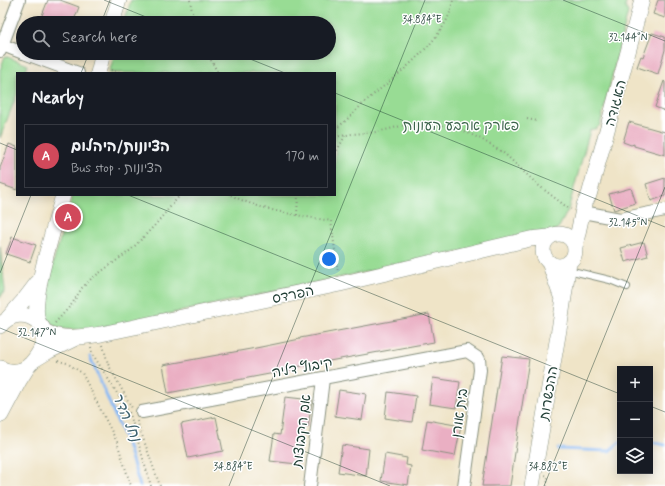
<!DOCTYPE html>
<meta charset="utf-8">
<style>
:root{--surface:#171b24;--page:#242831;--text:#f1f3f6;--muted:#9ea1a6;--line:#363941;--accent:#d1495b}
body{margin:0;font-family:Mynerve,"Playpen Sans Hebrew",sans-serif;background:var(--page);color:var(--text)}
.controls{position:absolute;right:12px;bottom:12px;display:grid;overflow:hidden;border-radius:0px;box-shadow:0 2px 10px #0003}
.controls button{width:36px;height:36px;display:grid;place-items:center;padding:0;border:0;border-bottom:1px solid var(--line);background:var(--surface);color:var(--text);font:20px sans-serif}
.you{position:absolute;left:329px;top:259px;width:14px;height:14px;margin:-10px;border:3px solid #fff;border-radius:50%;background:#1a73e8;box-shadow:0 0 0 6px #1a73e833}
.badge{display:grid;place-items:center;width:26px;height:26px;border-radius:50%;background:var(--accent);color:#fff;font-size:13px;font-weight:700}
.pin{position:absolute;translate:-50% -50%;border:2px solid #fff;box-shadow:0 1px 4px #0006}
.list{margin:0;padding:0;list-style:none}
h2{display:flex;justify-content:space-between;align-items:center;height:52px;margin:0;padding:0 16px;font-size:17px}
h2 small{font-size:13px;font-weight:400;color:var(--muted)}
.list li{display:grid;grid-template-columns:26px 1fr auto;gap:12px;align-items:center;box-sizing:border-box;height:64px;margin:0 8px 8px;padding:0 8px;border:1px solid var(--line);border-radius:0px}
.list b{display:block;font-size:15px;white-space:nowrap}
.list p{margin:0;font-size:13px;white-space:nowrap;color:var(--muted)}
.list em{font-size:13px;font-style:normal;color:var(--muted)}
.icon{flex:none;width:22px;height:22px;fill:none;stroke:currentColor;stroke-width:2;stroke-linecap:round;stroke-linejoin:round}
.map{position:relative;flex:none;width:665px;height:486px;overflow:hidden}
.search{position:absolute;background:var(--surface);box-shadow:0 2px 10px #0003;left:16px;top:16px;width:320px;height:44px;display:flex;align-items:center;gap:10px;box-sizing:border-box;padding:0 14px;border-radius:22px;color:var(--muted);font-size:15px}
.panel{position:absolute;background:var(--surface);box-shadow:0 2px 10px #0003;left:16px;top:72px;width:320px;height:124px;border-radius:0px}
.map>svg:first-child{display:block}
</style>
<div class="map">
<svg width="665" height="486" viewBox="0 0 665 486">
<rect width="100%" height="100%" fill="#fff"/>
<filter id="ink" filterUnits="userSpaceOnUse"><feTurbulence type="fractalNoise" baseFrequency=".025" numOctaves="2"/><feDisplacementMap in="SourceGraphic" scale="8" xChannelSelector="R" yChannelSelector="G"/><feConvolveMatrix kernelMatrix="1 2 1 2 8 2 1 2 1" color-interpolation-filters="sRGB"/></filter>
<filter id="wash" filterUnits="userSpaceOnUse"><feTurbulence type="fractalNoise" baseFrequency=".012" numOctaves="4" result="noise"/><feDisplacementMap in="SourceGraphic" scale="16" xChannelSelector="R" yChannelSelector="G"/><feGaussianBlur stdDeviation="0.9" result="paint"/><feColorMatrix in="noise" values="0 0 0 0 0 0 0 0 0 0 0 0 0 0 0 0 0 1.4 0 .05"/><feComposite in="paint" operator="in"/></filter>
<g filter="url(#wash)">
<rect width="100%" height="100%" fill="#efe4c7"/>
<path fill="#98dc94" stroke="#5c8c64" d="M131,0H627L625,7L628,12L600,125L597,128L590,130L568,210L559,227L553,232L98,329C67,328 45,338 43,298L73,195H335V73H109L115,53H329V23H124Z
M5,56L28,65L25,73H17V94L0,138V70Z
M0,247L5,290L0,298Z"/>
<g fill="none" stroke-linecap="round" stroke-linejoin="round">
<path stroke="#88baf5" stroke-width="3" d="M90,357L127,444L140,486
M650,442L665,445
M558,449L609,451L620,442"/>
</g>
<g id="blocks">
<path fill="#eaafc3" d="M48,0H60L79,7L73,23H39Z
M658,0H665V18L653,14Z
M652,33L665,37V50L658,74L637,67L641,56L643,57Z
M664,81L665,82V111L655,107Z
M629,122L665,132V155L634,146V144L631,145L623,142Z
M9,144L17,147V190L0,184V168Z
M665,178V196L651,201L646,184Z
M631,188L636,203L614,210L609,194Z
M12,237L36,245L30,262L6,254Z
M644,242L648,256L625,262L621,248Z
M429,314L434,342L296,367V369L168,393L163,365L256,348L300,339V338Z
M502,356L529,359L525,386L510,486H482Z
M433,378L460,382L456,408L429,404Z
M339,390L366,394L362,420L335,416Z
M388,392L416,396L412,422L385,418Z
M285,397L312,400L308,427L302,426L297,464L270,461L274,434L280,435Z
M216,417L223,451L188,458L181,424Z
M427,420L461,426L455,456L422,450Z
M342,445L369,449L366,476L338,472Z
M385,454L407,458L406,465L411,466L408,485L381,481Z"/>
</g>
</g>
<g filter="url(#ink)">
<use href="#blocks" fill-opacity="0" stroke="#87907e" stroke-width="1"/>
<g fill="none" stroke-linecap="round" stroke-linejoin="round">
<g stroke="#87907e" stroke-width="8">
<path id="service" d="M568,270L610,280L627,287"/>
</g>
<g stroke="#87907e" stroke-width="14">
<path id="minor" d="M0,44L23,53
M0,51L19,0
M24,53L78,73
M583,212L620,219L665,210
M142,412L467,351L479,359L480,370L464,486
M310,486L323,379"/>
</g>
<g stroke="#87907e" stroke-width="16">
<path id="tertiary" d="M112,23L119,0
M98,73L103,53
M543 250a16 16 0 1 1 32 0a16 16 0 1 1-32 0Z
M575,247L584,205L589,195L603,145L642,0
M549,262L562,299
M8,318L24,300L37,283
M39,323C28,303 57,220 63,195
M0,326C10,314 26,311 38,322C41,325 44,328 44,332C47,344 32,367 21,370C14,373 6,371 0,368
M44,331C62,341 82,337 101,334L340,284L530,239L549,237
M34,360L49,351L76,338
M1,368C6,380 5,394 2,406
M1,415L19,381L29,365
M532,486L561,318L569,262"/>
</g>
<path stroke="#87907e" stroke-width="2" stroke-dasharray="1 3" stroke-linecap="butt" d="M190,0L194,23
M207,53L218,73
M111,70L121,73
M527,119L538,121
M335,129C347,121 356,110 367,100C393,78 436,47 449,15C451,10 452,5 453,0
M335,137L352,134L377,132L405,125H437L457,128L481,139L505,154L538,185L568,208L571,209
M335,154L345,136
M231,195C261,211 298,215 331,221L338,272
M297,215L298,195
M55,323L72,304L82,288L91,279L131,250L156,224L180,195
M103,345L108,364L132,408
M91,347L92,353L130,414L151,486
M58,361L67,363L82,373L117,442L131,486
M137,421L160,486
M545,475L548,477L547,486"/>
<use href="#service" stroke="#fff" stroke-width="6"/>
<use href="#minor" stroke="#fff" stroke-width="12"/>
<use href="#tertiary" stroke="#fff" stroke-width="15"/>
</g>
</g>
<path fill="none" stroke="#1f3d34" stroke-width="1" stroke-opacity="0.45" d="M104,0L161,23M563,0L665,41M101,23L110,0M235,53L285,73M81,73L89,53M335,93L665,227M0,143L17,150M128,195L620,394M0,273L31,195M0,328L390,486M650,406L665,412M229,486L425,0M544,486L665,187"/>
<g text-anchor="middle" stroke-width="3" stroke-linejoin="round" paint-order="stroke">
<g font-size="14" fill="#1f3d34" stroke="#fff">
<text transform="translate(615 103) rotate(-75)" y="5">האגודה</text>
<text transform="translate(293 294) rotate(-12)" y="5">הפרדס</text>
<text transform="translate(302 367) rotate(-10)" y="5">קיבוץ דליה</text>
<text transform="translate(548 393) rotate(-80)" y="5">ההכשרות</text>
<text transform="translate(459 413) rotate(-82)" y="5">בית אורן</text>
<text transform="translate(301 431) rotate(-83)" y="5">אם הקבוצות</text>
</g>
<g font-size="14" fill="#3d654c" stroke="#fff">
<text x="461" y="130">פארק ארבע העונות</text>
</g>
<g font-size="15" font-style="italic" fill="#3e626e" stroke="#fff">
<text transform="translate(127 417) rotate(67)" y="5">נחל הדר</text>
</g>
</g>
<g font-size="10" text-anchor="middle" fill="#1f3d34" stroke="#fff" stroke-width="3" stroke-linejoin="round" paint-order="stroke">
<text x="422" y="23">34.884°E</text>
<text x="628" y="41">32.144°N</text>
<text x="628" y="226">32.145°N</text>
<text x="37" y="336">32.147°N</text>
<text x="233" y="470">34.884°E</text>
<text x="548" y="470">34.882°E</text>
</g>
</svg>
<div class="controls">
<button>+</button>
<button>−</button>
<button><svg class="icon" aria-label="layers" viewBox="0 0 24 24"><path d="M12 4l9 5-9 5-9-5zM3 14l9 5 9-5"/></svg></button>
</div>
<div class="you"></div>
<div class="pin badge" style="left:68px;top:217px">A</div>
<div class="search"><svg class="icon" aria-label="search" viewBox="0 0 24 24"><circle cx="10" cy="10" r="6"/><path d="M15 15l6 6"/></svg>Search here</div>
<section class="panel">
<h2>Nearby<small></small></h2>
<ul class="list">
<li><span class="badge">A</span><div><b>הציונות/היהלום</b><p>Bus stop · הציונות</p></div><em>170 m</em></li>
</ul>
</section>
</div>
